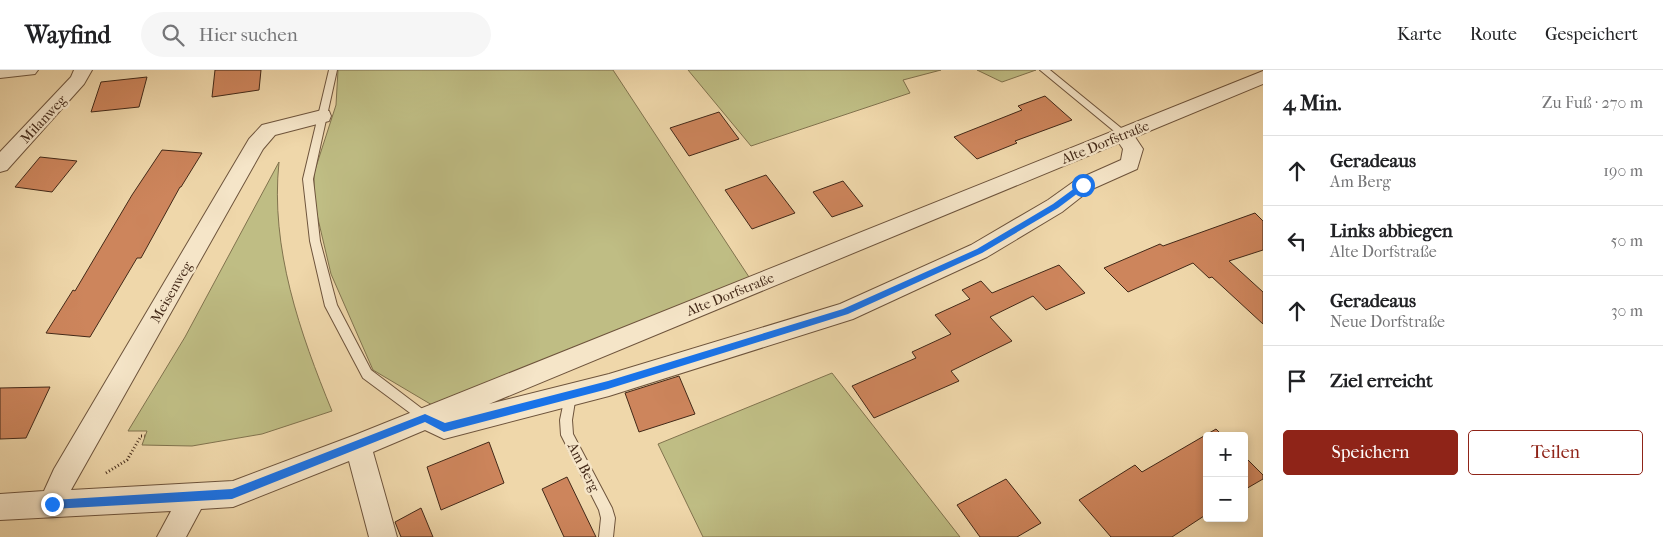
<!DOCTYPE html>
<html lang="de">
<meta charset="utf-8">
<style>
:root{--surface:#fff;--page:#f6f6f6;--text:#202124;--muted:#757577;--line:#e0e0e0;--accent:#8f2418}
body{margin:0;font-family:"IM FELL French Canon",serif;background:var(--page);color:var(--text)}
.controls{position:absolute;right:15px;bottom:15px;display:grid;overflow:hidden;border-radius:5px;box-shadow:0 2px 8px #0003}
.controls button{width:45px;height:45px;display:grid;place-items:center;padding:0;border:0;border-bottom:1px solid var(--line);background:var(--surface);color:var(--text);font:25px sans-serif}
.stop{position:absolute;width:15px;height:15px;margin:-11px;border:4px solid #1a73e8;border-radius:50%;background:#fff}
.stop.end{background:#1a73e8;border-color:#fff;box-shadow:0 1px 5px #0008}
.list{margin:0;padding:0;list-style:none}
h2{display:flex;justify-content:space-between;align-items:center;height:65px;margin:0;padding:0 20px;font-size:21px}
h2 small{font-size:16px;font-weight:400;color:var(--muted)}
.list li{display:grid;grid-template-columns:32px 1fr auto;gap:15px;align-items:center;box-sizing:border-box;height:70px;padding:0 20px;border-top:1px solid var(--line)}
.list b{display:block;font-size:19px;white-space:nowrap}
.list p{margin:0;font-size:16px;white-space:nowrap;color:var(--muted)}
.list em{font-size:16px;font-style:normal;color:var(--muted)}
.actions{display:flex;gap:10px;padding:15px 20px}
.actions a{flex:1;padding:11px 0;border:1px solid var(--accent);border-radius:5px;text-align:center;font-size:18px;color:var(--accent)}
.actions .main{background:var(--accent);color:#fff}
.icon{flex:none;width:28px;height:28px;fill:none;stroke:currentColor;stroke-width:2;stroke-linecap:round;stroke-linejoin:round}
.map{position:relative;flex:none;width:1263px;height:467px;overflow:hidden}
header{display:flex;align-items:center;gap:30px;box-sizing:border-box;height:70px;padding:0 25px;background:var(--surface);border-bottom:1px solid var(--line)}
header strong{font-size:24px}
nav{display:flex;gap:28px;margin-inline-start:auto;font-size:18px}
.search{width:350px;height:45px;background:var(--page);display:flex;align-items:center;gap:12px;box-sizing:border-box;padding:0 18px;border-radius:28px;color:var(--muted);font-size:19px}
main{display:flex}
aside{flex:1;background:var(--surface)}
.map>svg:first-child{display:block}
</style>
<header>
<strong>Wayfind</strong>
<div class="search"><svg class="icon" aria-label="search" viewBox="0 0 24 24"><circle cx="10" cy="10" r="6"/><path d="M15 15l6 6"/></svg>Hier suchen</div>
<nav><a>Karte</a><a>Route</a><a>Gespeichert</a></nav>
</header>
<main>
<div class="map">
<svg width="1263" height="467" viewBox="0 0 1263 467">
<rect width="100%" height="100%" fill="#efd7aa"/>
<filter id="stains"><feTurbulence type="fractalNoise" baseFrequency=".004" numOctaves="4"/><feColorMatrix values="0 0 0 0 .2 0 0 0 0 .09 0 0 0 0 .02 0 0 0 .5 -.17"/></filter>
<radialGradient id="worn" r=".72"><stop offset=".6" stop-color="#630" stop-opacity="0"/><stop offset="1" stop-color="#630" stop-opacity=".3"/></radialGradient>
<path fill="#bfbd84" stroke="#81734e" d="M338,0H613L749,207L507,307L432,335L373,300L331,204L314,132V103L336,35Z
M688,0H941L903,10L910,23L751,76Z
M977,0H1036L1002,12Z
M279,92C270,178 300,263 332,341L262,364L192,376L142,375L147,361H128L185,267Z
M832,303L960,467H703L658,374Z"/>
<path fill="#cd855c" stroke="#432918" d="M215,0H261L259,20L212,27Z
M147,7L139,37L91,42L101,12Z
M1045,26L1072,50L1015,71L1017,73L977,89L954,67L1022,40L1018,36Z
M719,42L739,69L689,86L670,58Z
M162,80L202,83L181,117H180L141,188H137L90,267L46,263L73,220L75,221L132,125Z
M40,87L77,91L52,122L15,117Z
M766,105L795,143L752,159L725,120Z
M843,111L863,136L832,147L813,122Z
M1255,143L1263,151V180L1229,191L1263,222V254L1212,207L1209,208L1193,193L1128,222L1104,198L1160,174L1163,176Z
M1059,195L1085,223L1046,240L1033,226L990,247L1012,271L951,301L959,311L874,348L852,316L916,288L912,282L951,264L935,245L970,229L962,220L981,211L992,223Z
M679,306L695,344L639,362L625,323Z
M50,317L26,368L0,369V318Z
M1216,359L1223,366H1207V444L1172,467H1111L1079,430L1135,395L1142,402Z
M489,372L504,413L441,440L427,397Z
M1244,386L1263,405V409L1244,420Z
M567,407L596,467H564L542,419Z
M1006,409L1041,453L1017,467H980L957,435Z
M421,438L433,467H401L395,452Z"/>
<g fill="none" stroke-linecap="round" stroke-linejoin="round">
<g stroke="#6e543c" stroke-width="2">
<path id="lane" d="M329,0H337L313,109L320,171L337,235L371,300L429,344L431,348L429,352L425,354L363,308L325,236L310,171L303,109Z
M1040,0H1050L1126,62V66H1120Z
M570,319L574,321L576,325L572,350L573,364L612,438L615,448L613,467H599L601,448L599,440L561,365L560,350L566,321Z"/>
</g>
<g stroke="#6e543c" stroke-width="2">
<path id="street" d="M0,0H38L35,4L0,8Z
M74,0H92L84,14L7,100L0,102V82L71,7Z
M1263,1V14L1135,67L1143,79L1137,99L1090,120L1062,142L987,187L853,249L609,326L444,369L425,360L373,382L397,467H369L349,391L233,437L201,439L186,467H157L171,441L0,450V424L44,421L54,399L249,69L262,55L322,40L329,41L331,46L329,51L275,65L263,79L71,420L233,411L355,365ZM1119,73L1123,79L1121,90L1076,110L1048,130L971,175L840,234L609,304L489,334Z"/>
</g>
<path stroke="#432918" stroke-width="3" stroke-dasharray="1 2.5" stroke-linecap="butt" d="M106,403L127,390L141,366H145"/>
<use href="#lane" fill="#f5e5c8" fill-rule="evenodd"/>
<use href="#street" fill="#f5e5c8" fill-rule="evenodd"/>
</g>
<path fill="#1a73e8" d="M1083,112L1087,115L1086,117L1058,138L982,183L848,244L608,319L444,362L425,352L232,429L52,439L47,434L52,430L232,419L425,344L445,353L608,311L843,239L977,179L1053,134Z"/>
<g text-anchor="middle" stroke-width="5" stroke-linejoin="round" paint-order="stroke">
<g font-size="14" fill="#432918" stroke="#f5e5c8">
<text transform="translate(43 49) rotate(-47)" y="5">Milanweg</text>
<text transform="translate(1105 72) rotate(-22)" y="5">Alte Dorfstraße</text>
<text transform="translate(171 222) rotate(-60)" y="5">Meisenweg</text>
<text transform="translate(730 224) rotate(-22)" y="5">Alte Dorfstraße</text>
<text transform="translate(584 397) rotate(63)" y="5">Am Berg</text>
</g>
</g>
<rect width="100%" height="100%" filter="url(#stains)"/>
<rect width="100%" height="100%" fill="url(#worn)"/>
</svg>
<div class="controls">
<button>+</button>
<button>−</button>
</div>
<div class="stop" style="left:1083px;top:115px"></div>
<div class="stop end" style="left:52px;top:434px"></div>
</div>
<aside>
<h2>4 Min.<small>Zu Fuß · 270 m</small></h2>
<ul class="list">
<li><svg class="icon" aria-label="ahead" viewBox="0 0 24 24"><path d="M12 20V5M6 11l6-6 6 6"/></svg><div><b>Geradeaus</b><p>Am Berg</p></div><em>190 m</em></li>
<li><svg class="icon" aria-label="left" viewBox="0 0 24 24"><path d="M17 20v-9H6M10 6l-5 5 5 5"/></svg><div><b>Links abbiegen</b><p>Alte Dorfstraße</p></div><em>50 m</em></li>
<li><svg class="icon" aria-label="ahead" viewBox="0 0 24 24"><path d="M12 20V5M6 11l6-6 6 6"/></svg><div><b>Geradeaus</b><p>Neue Dorfstraße</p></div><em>30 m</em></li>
<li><svg class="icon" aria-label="arrive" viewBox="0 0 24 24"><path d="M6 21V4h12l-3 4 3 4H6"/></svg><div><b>Ziel erreicht</b></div></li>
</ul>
<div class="actions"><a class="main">Speichern</a><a>Teilen</a></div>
</aside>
</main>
